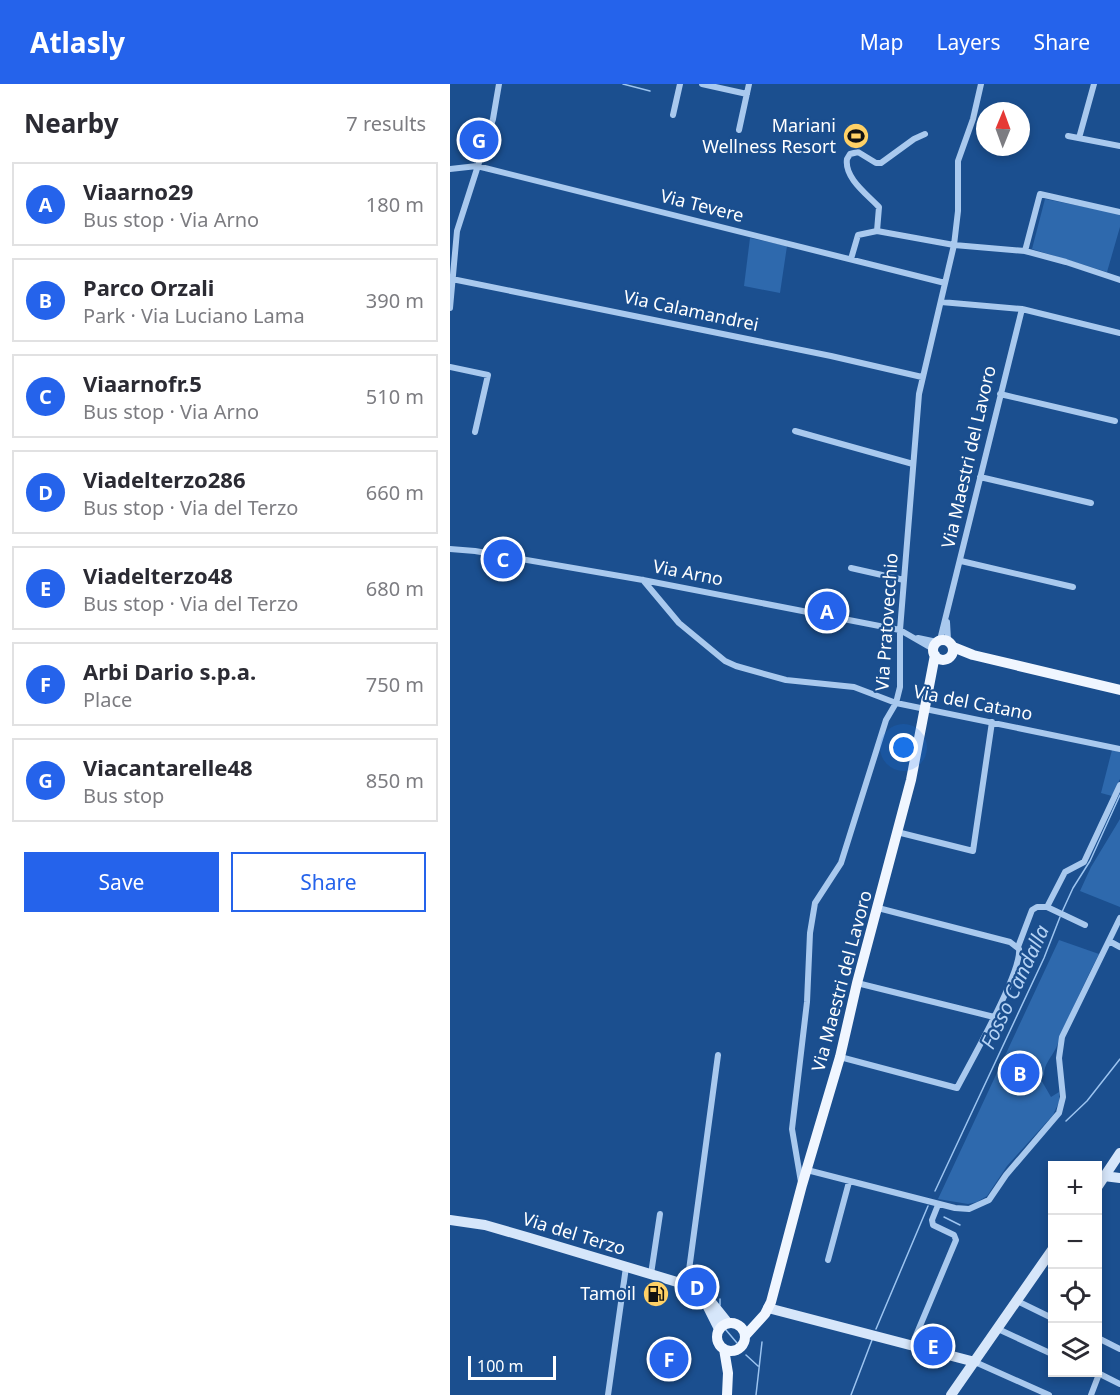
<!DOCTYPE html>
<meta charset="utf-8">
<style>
:root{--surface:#fff;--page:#f7f7f7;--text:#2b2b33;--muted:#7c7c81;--line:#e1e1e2;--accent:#2563eb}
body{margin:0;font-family:"Noto Sans",sans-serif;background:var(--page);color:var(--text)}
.controls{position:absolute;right:18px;bottom:18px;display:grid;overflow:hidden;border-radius:0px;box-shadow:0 3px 9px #0003}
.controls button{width:54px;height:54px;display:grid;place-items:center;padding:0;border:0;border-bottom:2px solid var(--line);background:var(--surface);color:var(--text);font:30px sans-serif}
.compass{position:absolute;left:526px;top:18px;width:54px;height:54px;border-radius:50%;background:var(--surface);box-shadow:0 3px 9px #0003;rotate:1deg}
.scale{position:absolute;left:18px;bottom:15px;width:88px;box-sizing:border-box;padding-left:6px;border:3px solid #fff;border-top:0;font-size:16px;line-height:21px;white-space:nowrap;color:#fff;-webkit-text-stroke:4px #1b4f8f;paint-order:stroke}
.you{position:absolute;left:454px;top:664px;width:21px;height:21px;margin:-15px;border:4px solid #fff;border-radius:50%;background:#1a73e8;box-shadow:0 0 0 9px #1a73e833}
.badge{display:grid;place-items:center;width:39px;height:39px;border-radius:50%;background:var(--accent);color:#fff;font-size:20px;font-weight:700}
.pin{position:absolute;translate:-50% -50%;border:3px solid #fff;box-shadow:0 2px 6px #0006}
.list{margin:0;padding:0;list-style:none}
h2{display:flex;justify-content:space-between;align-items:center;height:78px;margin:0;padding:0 24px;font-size:26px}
h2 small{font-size:20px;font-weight:400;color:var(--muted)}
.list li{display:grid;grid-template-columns:39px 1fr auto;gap:18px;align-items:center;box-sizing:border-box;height:84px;margin:0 12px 12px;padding:0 12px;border:2px solid var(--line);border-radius:0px}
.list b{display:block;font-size:22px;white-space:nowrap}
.list p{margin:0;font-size:20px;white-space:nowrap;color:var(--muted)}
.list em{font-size:20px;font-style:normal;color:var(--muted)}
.actions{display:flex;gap:12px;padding:18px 24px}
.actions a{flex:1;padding:14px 0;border:2px solid var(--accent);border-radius:0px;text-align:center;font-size:21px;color:var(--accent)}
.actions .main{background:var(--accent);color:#fff}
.icon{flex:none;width:33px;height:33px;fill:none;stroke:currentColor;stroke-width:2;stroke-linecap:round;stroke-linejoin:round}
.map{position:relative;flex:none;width:670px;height:1311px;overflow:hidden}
header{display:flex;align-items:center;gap:36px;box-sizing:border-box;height:84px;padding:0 30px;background:var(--accent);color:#fff}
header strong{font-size:28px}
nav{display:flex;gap:33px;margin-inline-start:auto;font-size:21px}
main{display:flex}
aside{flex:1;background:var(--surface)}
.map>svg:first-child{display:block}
</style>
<header>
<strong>Atlasly</strong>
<nav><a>Map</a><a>Layers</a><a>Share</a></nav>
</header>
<main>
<aside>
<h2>Nearby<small>7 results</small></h2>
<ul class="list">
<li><span class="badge">A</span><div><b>Viaarno29</b><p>Bus stop · Via Arno</p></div><em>180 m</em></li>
<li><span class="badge">B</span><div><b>Parco Orzali</b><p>Park · Via Luciano Lama</p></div><em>390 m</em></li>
<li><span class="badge">C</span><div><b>Viaarnofr.5</b><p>Bus stop · Via Arno</p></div><em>510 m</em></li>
<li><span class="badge">D</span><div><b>Viadelterzo286</b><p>Bus stop · Via del Terzo</p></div><em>660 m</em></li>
<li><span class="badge">E</span><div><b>Viadelterzo48</b><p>Bus stop · Via del Terzo</p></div><em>680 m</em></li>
<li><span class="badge">F</span><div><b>Arbi Dario s.p.a.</b><p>Place</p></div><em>750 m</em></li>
<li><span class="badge">G</span><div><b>Viacantarelle48</b><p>Bus stop</p></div><em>850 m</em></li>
</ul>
<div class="actions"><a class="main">Save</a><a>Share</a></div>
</aside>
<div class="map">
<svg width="670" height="1311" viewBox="0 0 670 1311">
<rect width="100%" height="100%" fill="#1b4f8f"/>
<path fill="#2e69ad" d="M595,115L670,130V143L657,188L582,165Z
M300,154L337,162L330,209L294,202Z
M662,666L670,668V695L662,712L651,709Z
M670,735V823L630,807L641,783Z
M609,856L649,870C633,901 619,932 606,964C601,974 594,980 594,991L590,994L601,1013L609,1008V1018L603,1031L557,1082L537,1112L527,1118L518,1120L488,1115Z"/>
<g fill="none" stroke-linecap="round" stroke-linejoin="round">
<path stroke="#9cc4f0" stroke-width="1.5" d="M173,0L200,7
M612,828L623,804L640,777L670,711
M616,1037L637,1017L670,975
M485,1107L594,874L610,833
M494,1133L510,1141
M270,1221V1215
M426,1245L478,1122
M276,1246L287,1259
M296,1271L308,1282
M306,1311L312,1258
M401,1311L422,1256"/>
<path stroke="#a9c9ee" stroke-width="6" d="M252,0L297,10
M223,31L230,0
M289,46L299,0
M618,52L670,62
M629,54L644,0
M0,85L27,82L495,199
M427,147L429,123C418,111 394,94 397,75L400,70L408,68L426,79H431L464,55L475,50
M575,167L590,110L670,128
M401,175L408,151L427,147L504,161L575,167L616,178L670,196
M2,195L381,272L472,293
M491,218L572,225L670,249
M0,224L7,147L43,35L49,0
M0,283L38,291L25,348
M550,310L665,337
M345,347L463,380
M530,393L641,419
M0,465L25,467L193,496L450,546L483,565
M511,477L623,503
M401,484L454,496
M193,496L229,539L275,577L286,582L336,596L404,603L446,619L670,665
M497,538L498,556
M468,554L487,558
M490,556L572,225
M447,748L523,767L542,638
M597,823L635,841
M659,857L670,863
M568,863L582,826L587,823H597L615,788L634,778L670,701
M407,899L544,933
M390,973L507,1004C520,979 572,888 569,865L560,858L428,824
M357,1086L505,1124L519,1125L539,1116L556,1091L609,1029L613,1013L609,974L612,953L670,834
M351,1098L342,1045L357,918L360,849L365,819L391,779L436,636L446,619L450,603V546L469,310L504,161L508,127V77L523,35L531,0
M378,1176L399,1098
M201,1190L210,1130
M237,1201L268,971
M567,1217L602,1234
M548,1245L602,1270
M648,1254L670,1265
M462,1261L506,1156L504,1151L483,1141L482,1136L488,1121
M525,1278L599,1311
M646,1288L670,1300
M158,1311L176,1183
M641,1311L649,1290"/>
<path stroke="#d6e6fa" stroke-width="10" d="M654,1092L670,1094
M648,1102L670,1069
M0,1136L35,1141L80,1154L237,1201L258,1214L278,1239
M258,1223L269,1245
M318,1224L525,1278
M501,1311L602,1166"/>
<path stroke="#f0f6ff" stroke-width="10" d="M483 566a10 10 0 1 1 20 0a10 10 0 1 1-20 0Z
M503,563L523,571L670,606
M267 1253a14 14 0 1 1 28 0a14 14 0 1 1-28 0Z
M295,1252L315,1230L321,1218L352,1101L390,973L407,899L461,696L485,571
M274,1265L278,1289L277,1311"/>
</g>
<defs>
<g id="stadium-disc" transform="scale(1.35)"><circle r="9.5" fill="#ffd166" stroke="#1b4f8f"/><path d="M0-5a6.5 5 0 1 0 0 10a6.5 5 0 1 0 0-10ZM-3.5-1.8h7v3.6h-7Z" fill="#111"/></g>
<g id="fuel-disc" transform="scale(1.35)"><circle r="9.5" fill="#ffd166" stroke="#1b4f8f"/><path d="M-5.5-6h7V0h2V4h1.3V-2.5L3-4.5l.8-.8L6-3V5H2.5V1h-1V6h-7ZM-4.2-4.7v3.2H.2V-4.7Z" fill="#111"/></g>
</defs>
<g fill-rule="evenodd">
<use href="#stadium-disc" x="406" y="52"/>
<use href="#fuel-disc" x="206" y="1210"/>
</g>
<g text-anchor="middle" stroke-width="4.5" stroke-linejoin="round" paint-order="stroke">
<g font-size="18" fill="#fff" stroke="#1b4f8f" text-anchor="end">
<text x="386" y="48">Mariani<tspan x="386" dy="21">Wellness Resort</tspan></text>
<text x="186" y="1216">Tamoil</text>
</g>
<g font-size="18" fill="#fff" stroke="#1b4f8f">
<text transform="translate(252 122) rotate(14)" y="6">Via Tevere</text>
<text transform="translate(241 227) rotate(12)" y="6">Via Calamandrei</text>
<text transform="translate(519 373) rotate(-77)" y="6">Via Maestri del Lavoro</text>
<text transform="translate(238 489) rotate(11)" y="6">Via Arno</text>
<text transform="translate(437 538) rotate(-86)" y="6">Via Pratovecchio</text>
<text transform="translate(523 619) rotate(11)" y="6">Via del Catano</text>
<text transform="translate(392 897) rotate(-75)" y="6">Via Maestri del Lavoro</text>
<text transform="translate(124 1150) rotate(17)" y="6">Via del Terzo</text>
</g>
<g font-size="20" font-style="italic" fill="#b5d3f5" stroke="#1b4f8f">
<text transform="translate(565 903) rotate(-65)" y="7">Fosso Candalla</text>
</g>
</g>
</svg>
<div class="controls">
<button>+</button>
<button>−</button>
<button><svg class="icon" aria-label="locate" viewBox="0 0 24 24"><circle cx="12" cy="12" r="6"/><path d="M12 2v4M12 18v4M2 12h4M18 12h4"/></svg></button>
<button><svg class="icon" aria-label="layers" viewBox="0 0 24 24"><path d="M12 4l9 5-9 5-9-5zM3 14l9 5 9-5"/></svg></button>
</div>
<svg class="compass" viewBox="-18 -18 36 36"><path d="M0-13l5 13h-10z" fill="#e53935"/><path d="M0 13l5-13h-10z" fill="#7c7c81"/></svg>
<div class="scale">100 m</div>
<div class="you"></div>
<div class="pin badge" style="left:377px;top:527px">A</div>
<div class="pin badge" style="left:570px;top:989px">B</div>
<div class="pin badge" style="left:53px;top:475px">C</div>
<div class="pin badge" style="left:247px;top:1203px">D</div>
<div class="pin badge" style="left:483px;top:1262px">E</div>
<div class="pin badge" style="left:219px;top:1275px">F</div>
<div class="pin badge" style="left:29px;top:56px">G</div>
</div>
</main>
